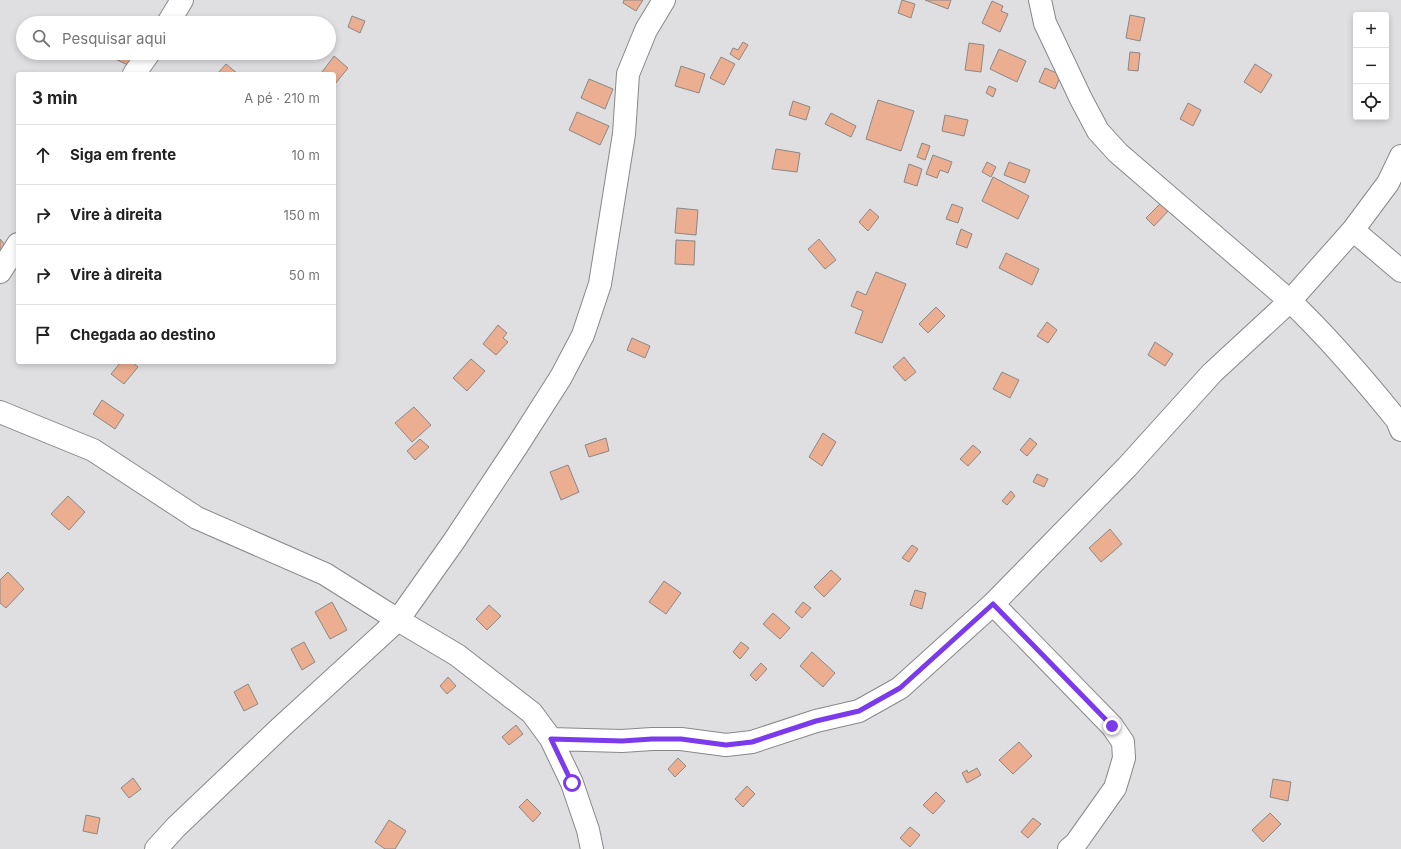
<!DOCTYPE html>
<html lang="pt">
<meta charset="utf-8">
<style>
:root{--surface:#fff;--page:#f2f2f2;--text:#222;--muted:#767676;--line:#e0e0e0}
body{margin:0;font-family:Inter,sans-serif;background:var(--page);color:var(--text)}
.controls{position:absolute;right:12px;top:12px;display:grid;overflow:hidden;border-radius:4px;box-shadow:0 2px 6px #0003}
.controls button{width:36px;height:36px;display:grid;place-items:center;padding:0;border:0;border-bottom:1px solid var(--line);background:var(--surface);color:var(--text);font:20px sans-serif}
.stop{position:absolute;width:12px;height:12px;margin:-9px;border:3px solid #7c3aed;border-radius:50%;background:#fff}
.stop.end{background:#7c3aed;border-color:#fff;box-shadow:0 1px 4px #0008}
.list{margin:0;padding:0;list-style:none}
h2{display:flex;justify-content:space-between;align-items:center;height:52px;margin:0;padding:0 16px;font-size:17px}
h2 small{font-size:13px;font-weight:400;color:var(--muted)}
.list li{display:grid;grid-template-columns:26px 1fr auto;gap:12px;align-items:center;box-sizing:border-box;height:60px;padding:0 16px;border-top:1px solid var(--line)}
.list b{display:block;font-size:15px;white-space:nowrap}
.list em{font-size:13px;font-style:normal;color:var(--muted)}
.icon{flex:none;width:22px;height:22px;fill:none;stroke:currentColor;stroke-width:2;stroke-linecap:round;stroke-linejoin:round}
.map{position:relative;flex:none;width:1401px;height:849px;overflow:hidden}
.search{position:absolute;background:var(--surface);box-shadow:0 2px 6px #0003;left:16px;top:16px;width:320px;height:44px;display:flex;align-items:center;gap:10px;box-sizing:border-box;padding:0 14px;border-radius:22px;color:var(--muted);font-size:15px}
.panel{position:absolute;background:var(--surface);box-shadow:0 2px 6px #0003;left:16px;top:72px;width:320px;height:292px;border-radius:4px}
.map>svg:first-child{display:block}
</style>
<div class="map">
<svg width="1401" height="849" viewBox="0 0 1401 849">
<rect width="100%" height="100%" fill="#dfdfe2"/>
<path fill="#ebae91" stroke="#8a8887" d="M624,0H643L636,11L623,3Z
M902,0L915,4L911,18L898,13Z
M925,0H951L948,9Z
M992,1L1003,6L1001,11L1008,14L1000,32L982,23Z
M1130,15L1145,18L1140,41L1126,38Z
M352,16L365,21L360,33L348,27Z
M743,42L748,45L739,60L730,54L733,48L738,50Z
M969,43L984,45L981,72L965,70Z
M999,49L1026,61L1017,82L990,69Z
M1130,52L1140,53L1138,71L1128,70Z
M115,53H132L136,54L130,66L113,58Z
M334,56L348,68L335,84L334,74H324L322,72Z
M721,57L735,64L724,85L710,78Z
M226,64L238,74H217Z
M1255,64L1272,75L1261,93L1244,82Z
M681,66L705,74L699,93L675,86Z
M1045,68L1061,75L1055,89L1039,82Z
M589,79L613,89L605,109L581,98Z
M989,86L996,89L993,97L986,93Z
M878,100L914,111L901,151L866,139Z
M793,101L810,107L806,120L789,115Z
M1188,103L1201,110L1193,126L1180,119Z
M577,112L609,126L600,145L569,130Z
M831,113L856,126L851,137L825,124Z
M945,115L968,120L964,136L942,131Z
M922,143L930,146L925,160L917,157Z
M776,149L800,153L797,172L772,169Z
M933,155L952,162L948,173L940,170L937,178L926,174Z
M987,162L996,167L991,177L982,172Z
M1009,162L1030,170L1025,183L1004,175Z
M909,164L922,169L917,186L904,182Z
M993,177L1029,196L1018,219L982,201Z
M1163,201L1170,209L1154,226L1146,218Z
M952,204L963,208L958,223L946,219Z
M677,208L698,210L696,235L675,233Z
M870,209L879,217L868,231L859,222Z
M961,229L972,234L967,248L956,244Z
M0,239L8,248L0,256Z
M819,239L836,260L825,269L808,249Z
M676,240L695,241L694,265L675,264Z
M1006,253L1039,269L1032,285L999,268Z
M876,272L906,284L882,343L855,333L863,311L851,306L857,291L866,295Z
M936,307L945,316L928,333L919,324Z
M1047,322L1057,330L1048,343L1037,336Z
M498,325L507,333L503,338L508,342L496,355L483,344Z
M632,338L650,346L645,358L627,350Z
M1155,342L1173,354L1165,366L1148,355Z
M904,357L916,372L905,381L893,367Z
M471,359L485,371L467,391L453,378Z
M121,362H132L138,367L124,384L111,374Z
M1002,372L1019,380L1010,398L993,389Z
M102,400L124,415L115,429L93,414Z
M414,407L431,425L412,442L395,423Z
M823,433L836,442L822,466L809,457Z
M606,438L609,451L589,457L585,445Z
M1030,438L1037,444L1027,456L1020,450Z
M420,439L429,447L415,460L407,451Z
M973,445L981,452L968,466L960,459Z
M568,465L579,492L561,500L550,472Z
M1037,474L1048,479L1044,487L1033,482Z
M1011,491L1015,496L1007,505L1002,501Z
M68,496L85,512L69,530L51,514Z
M1110,529L1122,544L1101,562L1089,548Z
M912,545L918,549L909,562L902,558Z
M831,570L841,579L824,597L814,587Z
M8,572L24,589L6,608L0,603V580Z
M664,581L681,593L666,614L649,602Z
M915,590L926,593L922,609L910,605Z
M332,602L347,630L330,639L315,612Z
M803,602L811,608L802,618L795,612Z
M489,605L501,616L487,630L476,619Z
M773,613L790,628L780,639L763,624Z
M304,642L315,662L302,670L291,649Z
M741,642L749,648L740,659L733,652Z
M812,652L835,673L823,687L800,666Z
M761,663L767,669L756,681L750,675Z
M448,677L456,686L447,694L440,686Z
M248,684L258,704L244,711L234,692Z
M516,725L523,734L509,745L502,737Z
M1019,742L1032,756L1013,774L999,760Z
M678,758L686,766L675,777L668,769Z
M977,768L981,775L967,783L962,773L967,770L968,773Z
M133,778L141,789L129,798L121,788Z
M1273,779L1291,782L1288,801L1270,797Z
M747,786L755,794L743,807L735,799Z
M936,792L945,801L933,814L923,805Z
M527,799L541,813L533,822L519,807Z
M1270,813L1281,824L1263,842L1252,830Z
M86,815L100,818L97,834L83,831Z
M1033,818L1041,824L1028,838L1021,832Z
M389,820L406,831L395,849H385L375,842Z
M910,827L920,835L910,847L900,838Z"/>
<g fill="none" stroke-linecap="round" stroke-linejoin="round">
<g stroke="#88888a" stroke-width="24">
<path id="street" d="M1040,0L1045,23L1081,99L1098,131L1118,153L1290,301L1212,373L1127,467L993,604L1112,726L1123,742L1124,758L1119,775L1115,788L1076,843L1069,849
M168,23L182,0
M134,74L149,53
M1401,156L1388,183L1353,230L1290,301C1329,338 1363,378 1397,420L1401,430
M1353,230L1401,271
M0,272L18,244
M0,412L93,450L197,518L325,574L398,620L457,655L532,713L551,739L572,783L588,830L592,849
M551,739L622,741L652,739H681L726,745L752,742L816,721L859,711L900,688L993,604
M156,849L176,827L280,728L398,620L454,541L517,446L561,377L583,335L600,284L624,134L628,74L646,30L664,0"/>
</g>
<use href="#street" stroke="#fff" stroke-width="22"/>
</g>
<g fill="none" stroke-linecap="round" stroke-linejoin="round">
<path stroke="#7c3aed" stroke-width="5" d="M572,783L551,739L622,741L652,739H681L726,745L752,742L816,721L859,711L900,688L993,604L1112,726"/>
</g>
</svg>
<div class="controls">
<button>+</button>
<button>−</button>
<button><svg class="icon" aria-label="locate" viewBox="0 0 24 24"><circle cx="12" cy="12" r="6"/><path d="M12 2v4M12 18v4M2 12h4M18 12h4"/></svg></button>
</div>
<div class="stop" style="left:572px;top:783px"></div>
<div class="stop end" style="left:1112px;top:726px"></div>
<div class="search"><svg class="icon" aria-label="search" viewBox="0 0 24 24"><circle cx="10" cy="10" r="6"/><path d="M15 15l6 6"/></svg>Pesquisar aqui</div>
<section class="panel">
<h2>3 min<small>A pé · 210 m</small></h2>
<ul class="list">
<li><svg class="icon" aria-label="ahead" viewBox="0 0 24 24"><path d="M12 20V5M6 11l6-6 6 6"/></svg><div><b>Siga em frente</b></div><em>10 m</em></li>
<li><svg class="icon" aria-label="right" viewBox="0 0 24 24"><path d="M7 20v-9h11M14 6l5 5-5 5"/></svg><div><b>Vire à direita</b></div><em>150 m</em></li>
<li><svg class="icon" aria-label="right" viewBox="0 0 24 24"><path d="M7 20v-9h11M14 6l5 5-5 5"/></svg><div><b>Vire à direita</b></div><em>50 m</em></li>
<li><svg class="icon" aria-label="arrive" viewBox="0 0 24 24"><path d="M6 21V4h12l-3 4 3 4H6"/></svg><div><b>Chegada ao destino</b></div></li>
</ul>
</section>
</div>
